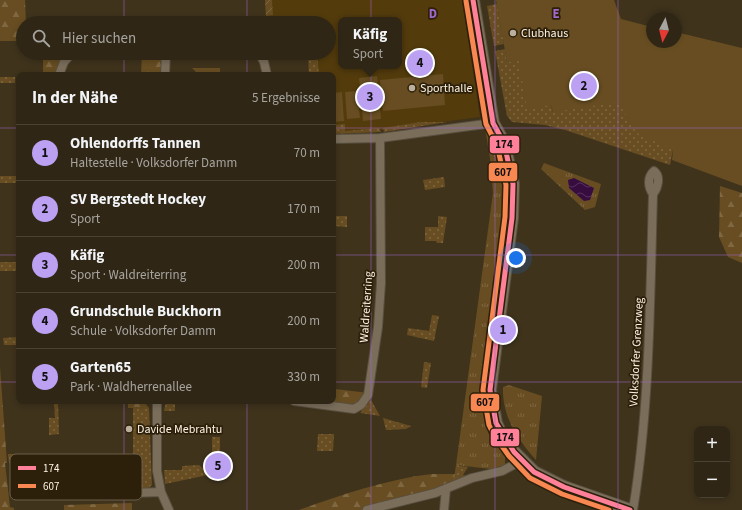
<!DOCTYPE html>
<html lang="de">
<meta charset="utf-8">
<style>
:root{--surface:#2f2615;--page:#3b3222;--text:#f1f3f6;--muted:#a7a5a0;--line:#4a4334;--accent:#bca0f2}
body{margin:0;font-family:"Source Sans 3",sans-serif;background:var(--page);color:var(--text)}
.controls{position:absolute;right:12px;bottom:12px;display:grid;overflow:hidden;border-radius:8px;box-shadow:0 2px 6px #0003}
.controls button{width:36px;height:36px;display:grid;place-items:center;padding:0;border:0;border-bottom:1px solid var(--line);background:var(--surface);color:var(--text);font:20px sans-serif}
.compass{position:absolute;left:646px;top:12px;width:36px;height:36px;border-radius:50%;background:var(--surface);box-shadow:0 2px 6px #0003;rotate:187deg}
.you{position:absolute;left:516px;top:258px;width:14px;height:14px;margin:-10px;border:3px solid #fff;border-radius:50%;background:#1a73e8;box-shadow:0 0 0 6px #1a73e833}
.badge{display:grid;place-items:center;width:26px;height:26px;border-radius:50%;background:var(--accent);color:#111;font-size:13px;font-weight:700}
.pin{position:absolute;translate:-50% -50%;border:2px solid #fff;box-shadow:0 1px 4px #0006}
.popup{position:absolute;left:338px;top:17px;width:64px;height:52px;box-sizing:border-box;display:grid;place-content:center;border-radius:8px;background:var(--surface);filter:drop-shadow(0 1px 3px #0005);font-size:13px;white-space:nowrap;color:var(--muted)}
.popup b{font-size:15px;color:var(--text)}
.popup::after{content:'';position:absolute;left:50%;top:100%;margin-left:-8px;border:8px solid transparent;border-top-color:var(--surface)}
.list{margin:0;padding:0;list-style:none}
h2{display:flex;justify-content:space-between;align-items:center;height:52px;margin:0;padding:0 16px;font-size:17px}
h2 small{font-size:13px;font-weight:400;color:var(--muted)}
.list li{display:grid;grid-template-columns:26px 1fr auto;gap:12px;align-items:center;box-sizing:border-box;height:56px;padding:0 16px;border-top:1px solid var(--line)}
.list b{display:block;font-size:15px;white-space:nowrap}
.list p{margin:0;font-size:13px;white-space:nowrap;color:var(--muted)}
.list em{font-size:13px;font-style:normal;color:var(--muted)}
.icon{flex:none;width:22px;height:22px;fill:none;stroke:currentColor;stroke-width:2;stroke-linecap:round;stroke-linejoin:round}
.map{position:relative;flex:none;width:742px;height:510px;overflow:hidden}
.search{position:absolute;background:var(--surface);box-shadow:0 2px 6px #0003;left:16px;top:16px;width:320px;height:44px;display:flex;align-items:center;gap:10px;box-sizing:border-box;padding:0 14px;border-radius:22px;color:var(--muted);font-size:15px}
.panel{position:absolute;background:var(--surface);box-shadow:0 2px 6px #0003;left:16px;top:72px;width:320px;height:332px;border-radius:8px}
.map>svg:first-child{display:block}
</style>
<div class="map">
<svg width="742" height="510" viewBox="0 0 742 510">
<defs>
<pattern id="grass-dots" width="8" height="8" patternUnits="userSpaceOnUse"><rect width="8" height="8" fill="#674d21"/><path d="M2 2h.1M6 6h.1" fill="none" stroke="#7e6741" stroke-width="1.8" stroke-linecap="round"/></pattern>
<pattern id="forest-firs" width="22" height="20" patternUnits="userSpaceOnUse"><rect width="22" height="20" fill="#674d21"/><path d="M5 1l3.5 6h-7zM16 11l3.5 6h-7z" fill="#7e6741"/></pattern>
<pattern id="park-tufts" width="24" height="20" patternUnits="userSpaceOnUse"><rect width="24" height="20" fill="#674d21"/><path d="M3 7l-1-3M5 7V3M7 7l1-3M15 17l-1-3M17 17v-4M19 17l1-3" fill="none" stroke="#7e6741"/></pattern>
<pattern id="garden-furrows" width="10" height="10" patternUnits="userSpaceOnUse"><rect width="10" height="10" fill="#674d21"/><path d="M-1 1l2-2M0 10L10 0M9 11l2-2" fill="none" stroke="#7e6741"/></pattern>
<pattern id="water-waves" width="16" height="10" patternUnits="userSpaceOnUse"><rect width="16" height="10" fill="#370d3f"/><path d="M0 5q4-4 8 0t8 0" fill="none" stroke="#55315b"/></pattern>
</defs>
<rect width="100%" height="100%" fill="#3f331c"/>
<path fill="#533b0c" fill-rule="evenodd" d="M265,0H462L480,117L382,130L333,133V75H309L308,53H329V23H266ZM341,20H399V66H341Z"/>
<path fill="url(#grass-dots)" d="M497,4L504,44L494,46L487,6Z
M621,20L634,38L659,43L673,150L670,165L565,130L545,125L512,122L507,116L495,51L505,49L507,62L518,60L551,105L553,112Z
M308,53H317L319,75H309Z
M0,77H15V83H0Z
M473,118L384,132L383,128L421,122H447Z
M345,124V131L379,128L381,132L333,134V125Z
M0,176H17V183H0Z
M444,177L445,187L425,190L423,180Z
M333,216H347V227L333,226Z
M438,216L447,217L443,243H437L436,241H425V227H438Z
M0,262H17V271H0Z
M432,315L439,316L434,341L407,335L408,328L429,331Z
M19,337V345H4L3,338Z
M424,362L431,363L427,388L421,387Z
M371,400L380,416L360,413Z
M54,401H58L59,434L49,435V418H55Z
M169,401H175V411H164L165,405Z
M133,408H149L152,485L147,489H135V484L138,483L137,465L133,462Z
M383,418L411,426L406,429L386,430Z
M318,434H334L333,451H317Z
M212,437H220V458H212Z
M8,454H19V457L39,456V460L58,459L59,462L83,460V464H80V473L75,474V481L66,470L59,465L9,463Z
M199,465L203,468H208V475L165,484L164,470H182V466Z
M456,465L468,467L463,475L472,478L453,486Z"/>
<path fill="url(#forest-firs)" d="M0,0H25L26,23H23V41H0Z
M43,53H72L59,75H43Z
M142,53H162V75H141Z
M720,186L742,193V263L728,257L719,237Z
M0,367L7,463H5L10,507L14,508V510H0Z
M335,389L369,393L361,405L329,406L330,401H333V391Z
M128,402L145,403L149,408H128Z
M432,474H455L453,486L367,510H299C341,495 387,479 432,474Z
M132,503V510H64V505Z"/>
<path fill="url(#park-tufts)" d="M192,68H220V75H197V73Z
M485,128L494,129L507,185V217L486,366L482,410L495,442L505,456V465L491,469L456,465L493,193L490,158Z
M544,163L601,184L595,207L585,210L541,169Z
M509,385L542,396L536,460C517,439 502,416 503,387Z
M212,458H228V469L208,475V464H212Z"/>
<path fill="url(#garden-furrows)" d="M265,0H272L273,15L266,16Z"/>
<path fill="#674d21" d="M496,0H614L621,19L652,27V42H676V32L742,48V186L672,160L673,150L637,133L618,102L553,112L551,105L527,109L519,61L507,62Z
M443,74L445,105L383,111L380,80Z
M377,76L381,119L363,121L359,78Z
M357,91L360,118L347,119L345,92Z
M342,92L344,121L333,122V93Z"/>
<path fill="url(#water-waves)" d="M574,178L594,188L590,200L584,201L569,188L568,180Z"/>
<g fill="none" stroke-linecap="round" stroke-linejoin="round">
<g stroke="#584f3f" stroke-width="10">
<path id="minor" d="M259,53L264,62L267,75
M59,75L64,62L72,53
M165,75L166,53
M333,139L380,138L493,123
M157,401V471L161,492L169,510
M294,401L354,409L361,405L368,395L378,327L381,283L380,138
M65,488L72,495L161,492
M367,510L435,493L472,478L502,471L521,461
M444,510L446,489
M633,510C650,406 650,299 653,194C658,188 661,176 654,171C647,177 648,187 653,194"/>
</g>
<g stroke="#584f3f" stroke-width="14">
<path id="secondary" d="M473,0L493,123L504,143L513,184L512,218L490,390L496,423L500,432L514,452L534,472L564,487L630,510"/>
</g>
<use href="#minor" stroke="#7a6e5b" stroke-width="8"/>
<use href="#secondary" stroke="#7a6e5b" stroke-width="12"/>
<g stroke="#2d200a" stroke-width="8">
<path id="bus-1" d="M473,0L493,123L504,143L513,184L512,218L490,390L496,423L514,452L534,472L564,487L630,510"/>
</g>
<g stroke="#2d200a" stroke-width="8">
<path id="bus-2" d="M466,1L486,124L497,145L506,185L505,217L483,390L489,425L494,435L509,456L530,478L562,494L609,510"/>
</g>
<use href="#bus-1" stroke="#ff8098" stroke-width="5"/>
<use href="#bus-2" stroke="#f88751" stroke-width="5"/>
</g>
<path fill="none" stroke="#a268ca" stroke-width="1" stroke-opacity="0.55" d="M124,0V23M247,0V23M371,0V510M495,0V510M618,0V510M124,53V75M247,53V75M0,128H19M333,128H742M0,255H19M333,255H742M0,382H19M333,382H742M124,401V510M247,401V510"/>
<g fill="#bbb09d" stroke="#2d200a" stroke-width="1.5">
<circle cx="513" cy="33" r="4"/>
<circle cx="412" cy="88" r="4"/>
<circle cx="129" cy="429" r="4"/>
</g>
<g text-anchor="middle" stroke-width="3.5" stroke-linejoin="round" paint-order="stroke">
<g font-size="12" fill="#fef3e3" stroke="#2d200a" text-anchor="start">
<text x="521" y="37">Clubhaus</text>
<text x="420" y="92">Sporthalle</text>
<text x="137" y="433">Davide Mebrahtu</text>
</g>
<g font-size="12" fill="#fef3e3" stroke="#2d200a">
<text transform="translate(366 307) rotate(-86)" y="4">Waldreiterring</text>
<text transform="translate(636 352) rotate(-87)" y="4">Volksdorfer Grenzweg</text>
</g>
</g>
<rect x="10" y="454" width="132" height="46" rx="6" fill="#2d200a" stroke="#6c5f4b" stroke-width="1"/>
<rect x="18" y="466" width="18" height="4" fill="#ff8098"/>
<rect x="18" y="484" width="18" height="4" fill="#f88751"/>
<g font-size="11" fill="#fef3e3">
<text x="43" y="472">174</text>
<text x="43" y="490">607</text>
</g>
<g font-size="13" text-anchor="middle" font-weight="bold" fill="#a268ca" stroke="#2d200a" stroke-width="3.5" stroke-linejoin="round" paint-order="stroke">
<text x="433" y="18">D</text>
<text x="556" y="18">E</text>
</g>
<g stroke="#2d200a" stroke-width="1.5">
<rect x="489" y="135" width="31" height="19" rx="4" fill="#ff8098"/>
<rect x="488" y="162" width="30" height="20" rx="4" fill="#f88751"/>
<rect x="470" y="393" width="30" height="19" rx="4" fill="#f88751"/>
<rect x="490" y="428" width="30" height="19" rx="4" fill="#ff8098"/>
</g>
<g font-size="11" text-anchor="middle" font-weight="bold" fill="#111">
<text x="504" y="148">174</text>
<text x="503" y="176">607</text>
<text x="485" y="406">607</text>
<text x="505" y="441">174</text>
</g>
</svg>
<div class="controls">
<button>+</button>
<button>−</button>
</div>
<svg class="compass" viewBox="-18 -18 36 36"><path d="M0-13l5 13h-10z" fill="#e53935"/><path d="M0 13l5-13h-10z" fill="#a7a5a0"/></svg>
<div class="you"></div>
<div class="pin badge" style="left:503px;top:330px">1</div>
<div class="pin badge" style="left:584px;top:86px">2</div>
<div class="pin badge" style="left:370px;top:97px">3</div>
<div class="popup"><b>Käfig</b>Sport</div>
<div class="pin badge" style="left:420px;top:63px">4</div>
<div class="pin badge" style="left:218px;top:466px">5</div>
<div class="search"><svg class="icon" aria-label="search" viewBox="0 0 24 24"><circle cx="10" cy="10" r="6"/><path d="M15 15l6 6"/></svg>Hier suchen</div>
<section class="panel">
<h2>In der Nähe<small>5 Ergebnisse</small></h2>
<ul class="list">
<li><span class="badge">1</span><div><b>Ohlendorffs Tannen</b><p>Haltestelle · Volksdorfer Damm</p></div><em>70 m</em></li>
<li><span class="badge">2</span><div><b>SV Bergstedt Hockey</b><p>Sport</p></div><em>170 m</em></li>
<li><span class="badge">3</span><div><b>Käfig</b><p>Sport · Waldreiterring</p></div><em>200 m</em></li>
<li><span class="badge">4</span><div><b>Grundschule Buckhorn</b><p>Schule · Volksdorfer Damm</p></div><em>200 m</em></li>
<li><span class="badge">5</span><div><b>Garten65</b><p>Park · Waldherrenallee</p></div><em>330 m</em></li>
</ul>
</section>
</div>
